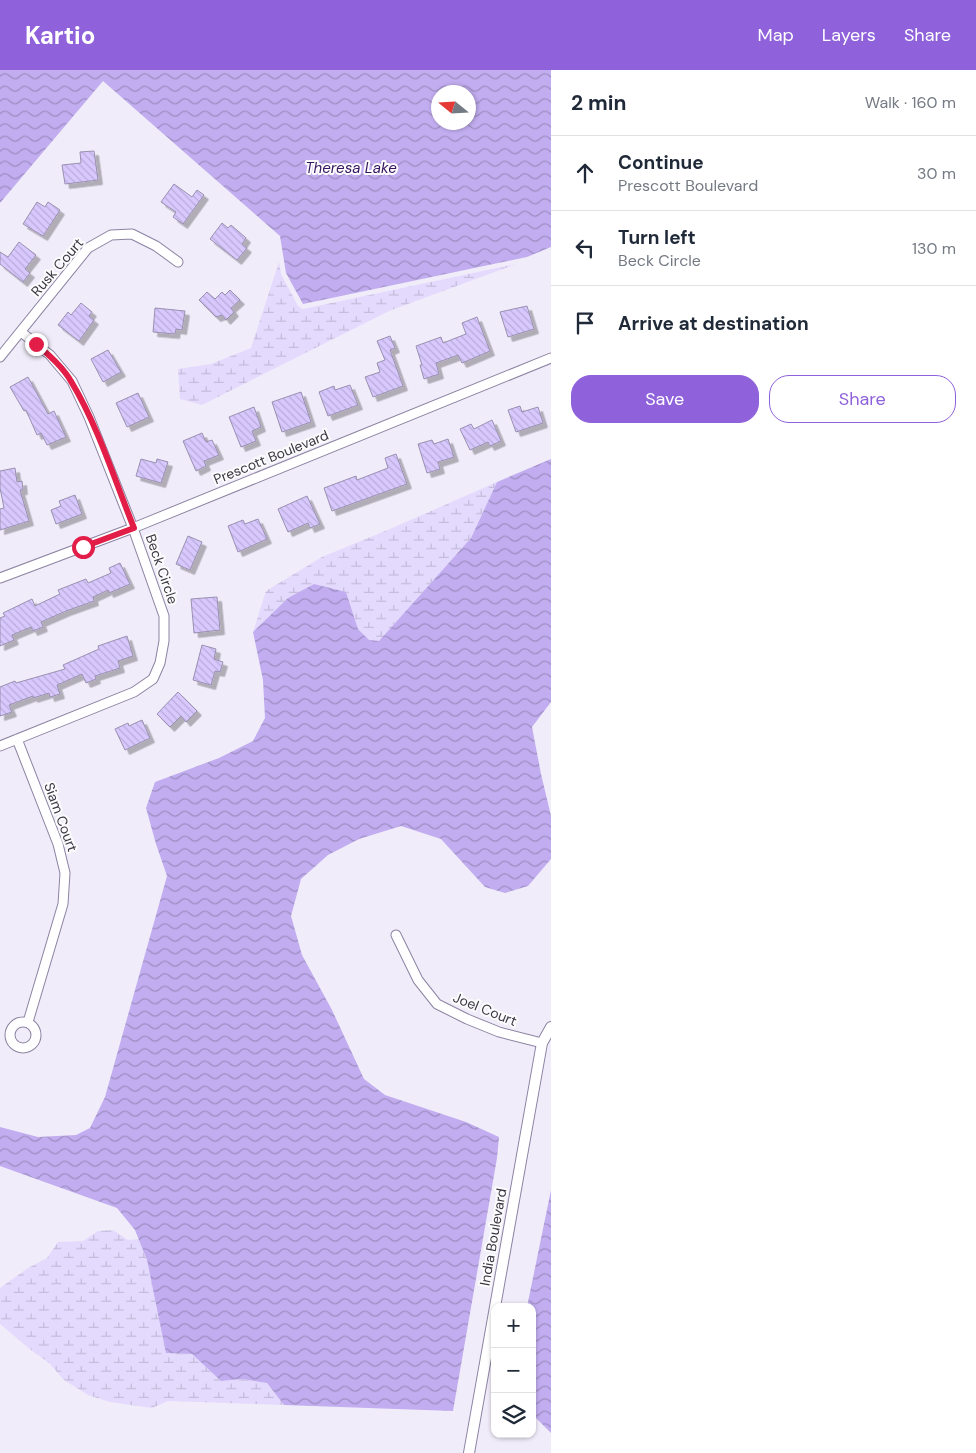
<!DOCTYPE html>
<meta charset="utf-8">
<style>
:root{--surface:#fff;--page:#f2f2f3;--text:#1f2937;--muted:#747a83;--line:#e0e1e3;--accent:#8f61db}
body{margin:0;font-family:"DM Sans",sans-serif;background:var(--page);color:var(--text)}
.controls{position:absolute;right:15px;bottom:15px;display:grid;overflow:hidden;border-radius:10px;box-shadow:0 1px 4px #0004}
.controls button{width:45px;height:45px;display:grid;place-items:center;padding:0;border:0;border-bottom:1px solid var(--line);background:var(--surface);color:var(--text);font:25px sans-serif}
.compass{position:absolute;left:431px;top:15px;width:45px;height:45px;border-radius:50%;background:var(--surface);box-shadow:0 1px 4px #0004;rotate:288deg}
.stop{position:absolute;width:15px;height:15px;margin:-11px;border:4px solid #e11d48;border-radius:50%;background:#fff}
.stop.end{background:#e11d48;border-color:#fff;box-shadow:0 1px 5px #0008}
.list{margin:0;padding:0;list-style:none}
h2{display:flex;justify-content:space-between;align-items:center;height:65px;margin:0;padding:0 20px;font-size:21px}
h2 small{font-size:16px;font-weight:400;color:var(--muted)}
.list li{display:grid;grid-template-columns:32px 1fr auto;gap:15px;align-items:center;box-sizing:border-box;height:75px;padding:0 20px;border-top:1px solid var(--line)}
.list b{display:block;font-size:19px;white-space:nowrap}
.list p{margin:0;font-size:16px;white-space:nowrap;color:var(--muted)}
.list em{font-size:16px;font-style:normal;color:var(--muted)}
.actions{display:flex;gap:10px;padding:15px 20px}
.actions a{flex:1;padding:11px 0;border:1px solid var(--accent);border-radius:20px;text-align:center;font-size:18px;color:var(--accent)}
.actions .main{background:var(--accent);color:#fff}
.icon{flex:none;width:28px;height:28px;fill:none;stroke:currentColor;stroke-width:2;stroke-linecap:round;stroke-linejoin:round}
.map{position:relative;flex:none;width:551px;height:1383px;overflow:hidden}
header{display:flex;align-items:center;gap:30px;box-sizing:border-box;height:70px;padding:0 25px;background:var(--accent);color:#fff}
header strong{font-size:24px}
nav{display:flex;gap:28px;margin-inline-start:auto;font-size:18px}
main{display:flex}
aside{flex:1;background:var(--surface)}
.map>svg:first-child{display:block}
</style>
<header>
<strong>Kartio</strong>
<nav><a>Map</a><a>Layers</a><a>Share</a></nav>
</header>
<main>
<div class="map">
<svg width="551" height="1383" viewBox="0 0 551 1383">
<defs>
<pattern id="wetland-marsh" width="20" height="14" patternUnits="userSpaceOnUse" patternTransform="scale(1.25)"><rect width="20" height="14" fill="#e4dafd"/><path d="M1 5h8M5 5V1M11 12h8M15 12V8" fill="none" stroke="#c4bcda"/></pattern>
<pattern id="water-waves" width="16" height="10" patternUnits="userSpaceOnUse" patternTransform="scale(1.25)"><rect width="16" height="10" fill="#c1adef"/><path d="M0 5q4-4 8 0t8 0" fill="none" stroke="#9e8ec3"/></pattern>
<pattern id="building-back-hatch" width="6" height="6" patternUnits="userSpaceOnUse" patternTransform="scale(1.25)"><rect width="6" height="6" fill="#d8c8fe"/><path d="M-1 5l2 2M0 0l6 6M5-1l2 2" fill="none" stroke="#baacdb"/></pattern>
<filter id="shadow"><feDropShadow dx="4.5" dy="4.5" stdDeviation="0" flood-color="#0004"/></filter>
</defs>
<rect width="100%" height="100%" fill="#f0ecfa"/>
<path fill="url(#wetland-marsh)" d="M279,192L281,204L298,236L303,239L516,194L389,241L202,335L180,329L178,299L211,294L251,278Z
M497,412L471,468L379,571H369L358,559L346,522L288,528L253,562L266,521L322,487L390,459Z
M113,1160L128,1170L139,1169L147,1190L167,1283L192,1284L221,1311L242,1309L267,1313L284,1335L168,1331L152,1338L110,1332L88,1325L64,1310L49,1293L31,1280L0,1254V1218L28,1198L47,1188L58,1172L83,1171L98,1161Z"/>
<path fill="url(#water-waves)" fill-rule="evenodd" d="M0,0H551V177L527,187L303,234L286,203L280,166L103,11L0,133ZM438,22H468V52H438Z
M551,389V632L532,657L541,704L551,746V789L528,816L505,823L485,817L441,769L401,756L359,769L328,785L301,809L291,846L302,885L332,940L364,1009L385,1025L466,1052L499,1067L497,1088L453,1341L284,1335L267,1313L242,1309L221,1311L192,1284L166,1283L147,1190L135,1160L117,1138L0,1096V1057L38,1067L76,1065L90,1058L105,1027L167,806L156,774L146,738L155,712L219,688L253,671L265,648L263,610L253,562L288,528L314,514L346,522L358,559L369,570L379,571L471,468L497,412Z
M551,1120V1363L532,1344V1237H527Z"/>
<path fill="url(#building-back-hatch)" stroke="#9990af" filter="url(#shadow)" d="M94,81L98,110L65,114L62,95L81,93L80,82Z
M174,114L192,127L197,120L204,125L183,154L173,147L176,142L161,132Z
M37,132L45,137L48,132L60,140L43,166L23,154Z
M222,153L228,158L231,155L246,168L242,174L247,178L237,190L210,169Z
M19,172L36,185L25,199L30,203L23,212L0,194V182L8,187Z
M230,220L240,230L231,238L234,242L226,250L222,245L216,247L199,230L207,222L215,229L222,222L225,225Z
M81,233L92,242L89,246L94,250L79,271L58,255L68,242L71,245Z
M527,236L534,259L508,267L500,242Z
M155,238L185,241L182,260L176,259L175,264L153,262Z
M477,247L490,281L462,293L458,285L436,293L439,304L424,309L420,295H422L416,276L441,267L443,273L466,264L462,253Z
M390,266L395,278L390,280L403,316L373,327L365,307L380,302L377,293L385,290L377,271Z
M108,280L121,302L103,312L91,289Z
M28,307L48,344L54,341L66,367L47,375L41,363L37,365L26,340L24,341L10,317Z
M350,315L358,335L328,346L319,322L334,316L335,320Z
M301,322L311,352L282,362L272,332Z
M138,323L149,347L127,357L116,333Z
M520,336L522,342L538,337L543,353L516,362L508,340Z
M254,337L261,357L252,361L256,371L241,377L229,347Z
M492,350L501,371L490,376L488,372L470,380L460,359L471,354L474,359Z
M202,363L206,372L212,370L219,385L204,391L206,396L196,401L183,371Z
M448,369L454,387L438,392L440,399L427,403L418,374L432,370L434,374Z
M396,384L407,414L332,441L324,418L356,406L357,410L388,398L385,388Z
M141,389L156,393L157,389L168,392L161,413L136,406Z
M15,398L17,412L22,411L23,420H20L29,451L0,460V439L4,438L0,418V401Z
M75,425L82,444L56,454L51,440L61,436L59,431Z
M307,426L320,454L310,458L308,453L288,462L278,439Z
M258,449L267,469L238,482L228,456L243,450L245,454Z
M188,466L202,472L190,500L176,494Z
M120,493L130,514L109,523L108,520L93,527L94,531L66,541L41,552L43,557L33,561L31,557L12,565L14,570L0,576V548L5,546L3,543L32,529L35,536L60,524L58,520L86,509L88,513L111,503L109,498Z
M217,527L220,560L194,563L191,529Z
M127,566L133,586L118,591L120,598L95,606L96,609L86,613L82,604L57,615L60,624L50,627L49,623L33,628V626L9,635L12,642L0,646V617L15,611L16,613L65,599L63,595L99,579L98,576Z
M202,575L216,579L214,589L223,592L220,602L215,601L211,615L193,610Z
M178,622L197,641L186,652L181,646L170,657L157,644Z
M142,650L150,668L125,680L115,659L128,653L129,656Z"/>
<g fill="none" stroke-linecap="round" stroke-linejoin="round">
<g stroke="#8c83a2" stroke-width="11">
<path id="minor" d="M0,287L88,178L111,165L132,164L156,176L178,192
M0,508L133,458L551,288
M17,669L58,774L65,803L63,834L28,952
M0,676L134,622L153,609L160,593L164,571V546L133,458L89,347L72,311L50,285L21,262
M396,865L418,910L437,934L467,949L499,962L542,973
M10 965a13 13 0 1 1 26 0a13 13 0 1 1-26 0Z"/>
</g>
<g stroke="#8c83a2" stroke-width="12">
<path id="tertiary" d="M469,1383L542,973L551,957"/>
</g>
<use href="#minor" stroke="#fff" stroke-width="9"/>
<use href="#tertiary" stroke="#fff" stroke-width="10"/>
</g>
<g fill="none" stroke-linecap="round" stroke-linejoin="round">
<path stroke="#e11d48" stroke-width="6" d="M36,274C49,285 64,298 72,313C98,356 115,411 134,458L83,477"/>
</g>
<g text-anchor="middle" stroke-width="4" stroke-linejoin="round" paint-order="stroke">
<g font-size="14" fill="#3b3744" stroke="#fcfcfc">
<text transform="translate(57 197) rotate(-49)" y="5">Rusk Court</text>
<text transform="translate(271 387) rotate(-22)" y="5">Prescott Boulevard</text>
<text transform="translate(162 499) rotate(71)" y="5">Beck Circle</text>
<text transform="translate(61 747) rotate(70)" y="5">Siam Court</text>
<text transform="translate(485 939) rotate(22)" y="5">Joel Court</text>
<text transform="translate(493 1167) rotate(-80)" y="5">India Boulevard</text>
</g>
<g font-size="15" font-style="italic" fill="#361660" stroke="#fcfcfc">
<text x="351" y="103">Theresa Lake</text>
</g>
</g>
</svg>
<div class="controls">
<button>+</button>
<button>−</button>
<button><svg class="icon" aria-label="layers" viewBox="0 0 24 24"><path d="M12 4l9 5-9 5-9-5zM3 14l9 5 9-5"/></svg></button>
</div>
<svg class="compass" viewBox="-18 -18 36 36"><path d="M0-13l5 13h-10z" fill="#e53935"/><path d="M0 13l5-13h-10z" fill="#747a83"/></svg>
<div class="stop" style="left:83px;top:477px"></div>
<div class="stop end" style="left:36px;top:274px"></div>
</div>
<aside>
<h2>2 min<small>Walk · 160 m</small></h2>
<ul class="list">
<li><svg class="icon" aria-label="ahead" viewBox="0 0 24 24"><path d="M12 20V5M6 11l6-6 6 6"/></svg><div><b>Continue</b><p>Prescott Boulevard</p></div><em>30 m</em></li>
<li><svg class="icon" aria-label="left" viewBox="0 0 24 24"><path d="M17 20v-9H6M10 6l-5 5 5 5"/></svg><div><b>Turn left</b><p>Beck Circle</p></div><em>130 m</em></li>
<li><svg class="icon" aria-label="arrive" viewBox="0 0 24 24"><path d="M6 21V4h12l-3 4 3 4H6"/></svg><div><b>Arrive at destination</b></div></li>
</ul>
<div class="actions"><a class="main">Save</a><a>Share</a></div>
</aside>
</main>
